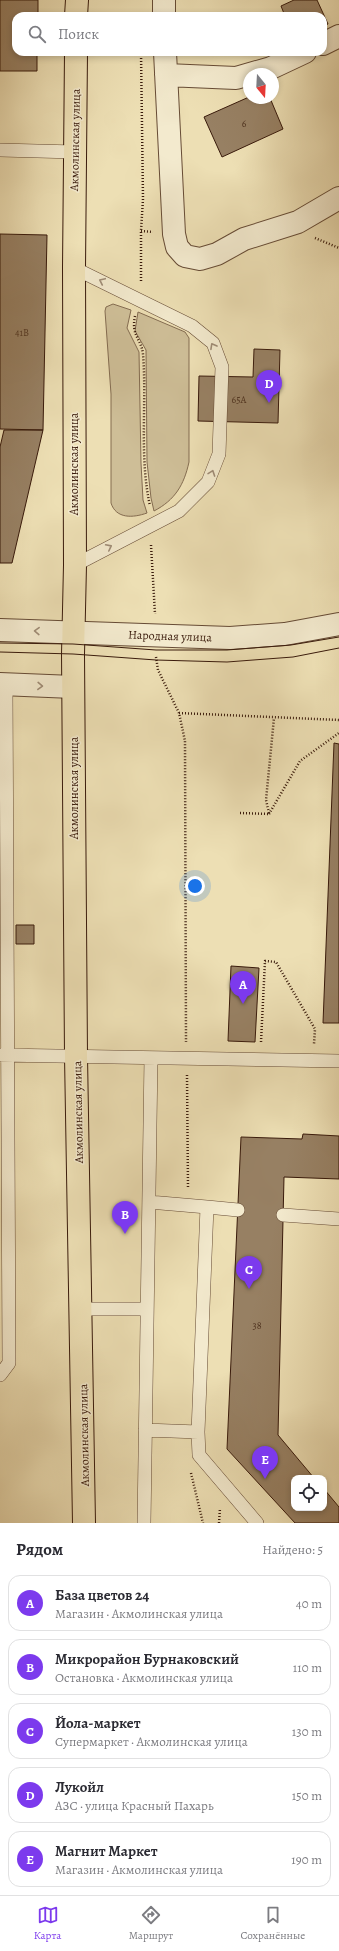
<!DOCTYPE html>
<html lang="ru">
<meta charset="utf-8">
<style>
:root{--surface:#fff;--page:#f7f7f7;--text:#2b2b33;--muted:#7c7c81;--line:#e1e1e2;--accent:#7c3aed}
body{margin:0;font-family:Alegreya,serif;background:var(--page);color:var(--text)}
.controls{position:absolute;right:12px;bottom:12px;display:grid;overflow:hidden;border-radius:8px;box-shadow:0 2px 6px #0003}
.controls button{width:36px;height:36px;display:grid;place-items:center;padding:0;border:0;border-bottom:1px solid var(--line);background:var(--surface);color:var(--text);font:20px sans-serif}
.compass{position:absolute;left:243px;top:68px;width:36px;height:36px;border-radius:50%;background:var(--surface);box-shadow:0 2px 6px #0003;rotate:162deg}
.you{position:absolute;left:195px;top:886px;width:14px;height:14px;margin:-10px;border:3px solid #fff;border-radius:50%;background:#1a73e8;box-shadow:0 0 0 6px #1a73e833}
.badge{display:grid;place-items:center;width:26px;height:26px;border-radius:50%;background:var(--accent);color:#fff;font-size:13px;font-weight:700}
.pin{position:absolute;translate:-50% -33px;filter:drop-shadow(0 1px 2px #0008)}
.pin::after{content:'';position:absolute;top:21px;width:14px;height:12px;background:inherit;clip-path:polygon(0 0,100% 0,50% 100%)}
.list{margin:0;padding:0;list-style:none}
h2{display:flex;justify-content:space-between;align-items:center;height:52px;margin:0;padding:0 16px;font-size:17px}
h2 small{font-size:13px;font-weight:400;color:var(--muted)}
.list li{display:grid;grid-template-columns:26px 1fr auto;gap:12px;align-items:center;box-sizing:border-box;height:56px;margin:0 8px 8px;padding:0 8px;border:1px solid var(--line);border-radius:12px}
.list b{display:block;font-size:15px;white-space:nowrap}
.list p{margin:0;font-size:13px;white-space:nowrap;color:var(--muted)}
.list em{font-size:13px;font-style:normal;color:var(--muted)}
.icon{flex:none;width:22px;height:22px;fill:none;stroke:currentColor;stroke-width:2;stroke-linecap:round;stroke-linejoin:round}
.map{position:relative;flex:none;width:339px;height:1523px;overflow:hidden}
.search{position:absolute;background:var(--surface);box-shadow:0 2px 6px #0003;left:12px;right:12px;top:12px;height:44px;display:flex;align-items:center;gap:10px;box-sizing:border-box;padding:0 14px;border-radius:12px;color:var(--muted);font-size:15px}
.sheet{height:372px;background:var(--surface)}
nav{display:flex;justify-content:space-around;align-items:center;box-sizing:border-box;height:56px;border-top:1px solid var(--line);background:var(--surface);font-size:11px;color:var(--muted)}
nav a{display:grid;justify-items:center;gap:2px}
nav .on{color:var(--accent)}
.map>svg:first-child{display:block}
</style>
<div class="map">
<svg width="339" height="1523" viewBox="0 0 339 1523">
<rect width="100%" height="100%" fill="#eddfb4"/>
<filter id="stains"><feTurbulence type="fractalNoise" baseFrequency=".005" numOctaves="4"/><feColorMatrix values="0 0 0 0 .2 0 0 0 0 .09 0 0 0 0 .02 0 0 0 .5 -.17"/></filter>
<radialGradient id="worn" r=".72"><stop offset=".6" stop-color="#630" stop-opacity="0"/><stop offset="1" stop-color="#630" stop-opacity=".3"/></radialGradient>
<path fill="#cebe97" stroke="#846c51" d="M113,304L131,310L127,328L139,352L141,463L143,500L147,513C133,518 116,519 111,503V394L105,311L106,307Z
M138,312L185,332L189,338V462C184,485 175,500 154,511L151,498L147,462L146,350L135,331Z"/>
<path fill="#978063" stroke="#391a0b" d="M0,0H38V16H16V52H37V71H0Z
M294,0H317L328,24L323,26V16H285L281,6Z
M249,97L270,98L283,129L222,157L204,117Z
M0,234L47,235L43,430L0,429Z
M254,349L280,350L278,423L198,421L199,376L253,377Z
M4,430H43L12,563H0V447Z
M334,743L339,744V1023H323Z
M16,925H34V944H16Z
M231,966L259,968L255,1042L228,1041Z
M303,1134L339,1136V1179L284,1177L278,1435L314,1478H294V1508H324V1489L339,1507V1523H295L227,1449L241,1137L302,1139Z"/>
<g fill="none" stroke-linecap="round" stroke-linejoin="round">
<g stroke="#664b35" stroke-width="14">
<path id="lane" d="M0,150L75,152
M74,268L192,326L213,343L222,367L219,454L208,482L179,511L75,565
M0,1055L339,1061
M149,1202L207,1207L198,1432L199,1455L257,1523
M207,1207L238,1210
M283,1215L339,1219
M81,1309H147
M0,1375L9,1363L6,685
M145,1430L198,1432
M144,1523L151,1058"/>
</g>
<g stroke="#664b35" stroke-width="24">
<path id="street" d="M164,0V16
M323,44L339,36
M165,52L174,234L177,247L185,256L200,259L217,254L244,239L298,222L339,198
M166,75L236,78L271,68L305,52
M0,630L230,638L285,634L339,624
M0,684L73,687"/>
</g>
<g stroke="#391a0b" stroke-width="24">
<path id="primary" d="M76,16L77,0
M76,52L74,268L75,565L73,654L76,1056L84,1523"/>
</g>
<path stroke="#391a0b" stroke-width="2.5" stroke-dasharray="1 2" stroke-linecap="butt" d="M141,52L143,199L141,231V283
M141,231L153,232
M315,238L339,248
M135,316C131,336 141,338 143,354C147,404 139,456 150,506
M151,545L155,614
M156,657L158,670L179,713L185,741L186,1042
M179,713L339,720
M240,813L269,814
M269,813L266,800L274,718
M269,814L300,761L339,733
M261,1042L265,961L276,962L315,1029L314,1044
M187,1075L188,1188
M191,1473L203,1523
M219,1523L220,1508"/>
<use href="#lane" stroke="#f3eace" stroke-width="13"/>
<use href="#street" stroke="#f3eace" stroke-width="22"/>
<use href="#primary" stroke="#eddfb4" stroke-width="22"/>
<path stroke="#391a0b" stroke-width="1" d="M0,643L73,644L156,650H227L291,645L339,637
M0,652L73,654L156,660L227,662L293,657L339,648"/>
</g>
<defs><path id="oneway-chevron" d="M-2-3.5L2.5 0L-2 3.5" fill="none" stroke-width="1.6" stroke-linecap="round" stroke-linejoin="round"/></defs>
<g stroke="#9f8c76">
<use href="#oneway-chevron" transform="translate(102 281) rotate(-155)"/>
<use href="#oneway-chevron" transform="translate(213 346) rotate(-119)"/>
<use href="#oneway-chevron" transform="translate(212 473) rotate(-70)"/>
<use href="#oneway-chevron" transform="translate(109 547) rotate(-27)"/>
<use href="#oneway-chevron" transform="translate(37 631) rotate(-178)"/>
<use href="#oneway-chevron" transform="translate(40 686) rotate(2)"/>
</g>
<g text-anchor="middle" stroke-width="3" stroke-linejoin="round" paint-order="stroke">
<g font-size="10" fill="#503421">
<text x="244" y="127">6</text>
<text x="22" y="336">41В</text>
<text x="239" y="403">65А</text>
<text x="257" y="1329">38</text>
</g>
<g font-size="12" fill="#391a0b" stroke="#f3eace">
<text transform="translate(75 140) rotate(-89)" y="4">Акмолинская улица</text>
<text transform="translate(74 464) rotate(-90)" y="4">Акмолинская улица</text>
<text transform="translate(170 636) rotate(2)" y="4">Народная улица</text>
<text transform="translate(74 788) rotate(-90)" y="4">Акмолинская улица</text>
<text transform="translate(78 1112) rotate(-91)" y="4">Акмолинская улица</text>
<text transform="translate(84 1435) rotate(-91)" y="4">Акмолинская улица</text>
</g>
</g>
<rect width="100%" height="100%" filter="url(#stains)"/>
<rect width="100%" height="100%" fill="url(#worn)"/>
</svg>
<div class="controls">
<button><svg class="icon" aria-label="locate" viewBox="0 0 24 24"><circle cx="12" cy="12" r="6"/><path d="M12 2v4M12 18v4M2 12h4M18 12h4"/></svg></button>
</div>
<svg class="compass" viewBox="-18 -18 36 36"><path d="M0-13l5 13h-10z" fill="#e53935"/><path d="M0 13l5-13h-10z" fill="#7c7c81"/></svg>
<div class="you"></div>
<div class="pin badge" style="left:243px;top:1004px">A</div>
<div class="pin badge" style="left:125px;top:1234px">B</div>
<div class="pin badge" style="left:249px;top:1289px">C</div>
<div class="pin badge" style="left:269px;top:403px">D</div>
<div class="pin badge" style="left:265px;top:1479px">E</div>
<div class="search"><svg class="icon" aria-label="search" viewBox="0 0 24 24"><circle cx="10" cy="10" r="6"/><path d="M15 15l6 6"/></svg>Поиск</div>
</div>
<section class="sheet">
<h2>Рядом<small>Найдено: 5</small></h2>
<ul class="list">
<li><span class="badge">A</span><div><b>База цветов 24</b><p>Магазин · Акмолинская улица</p></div><em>40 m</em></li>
<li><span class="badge">B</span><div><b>Микрорайон Бурнаковский</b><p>Остановка · Акмолинская улица</p></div><em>110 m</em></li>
<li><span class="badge">C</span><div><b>Йола-маркет</b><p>Супермаркет · Акмолинская улица</p></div><em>130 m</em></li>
<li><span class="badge">D</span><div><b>Лукойл</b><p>АЗС · улица Красный Пахарь</p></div><em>150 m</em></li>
<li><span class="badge">E</span><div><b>Магнит Маркет</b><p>Магазин · Акмолинская улица</p></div><em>190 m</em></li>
</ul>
</section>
<nav>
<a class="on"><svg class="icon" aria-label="map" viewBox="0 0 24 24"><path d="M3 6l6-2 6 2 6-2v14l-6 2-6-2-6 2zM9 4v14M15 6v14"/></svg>Карта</a>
<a><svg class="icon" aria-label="directions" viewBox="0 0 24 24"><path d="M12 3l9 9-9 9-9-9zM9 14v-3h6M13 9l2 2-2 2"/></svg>Маршрут</a>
<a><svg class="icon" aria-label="saved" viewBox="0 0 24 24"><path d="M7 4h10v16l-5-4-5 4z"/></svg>Сохранённые</a>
</nav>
